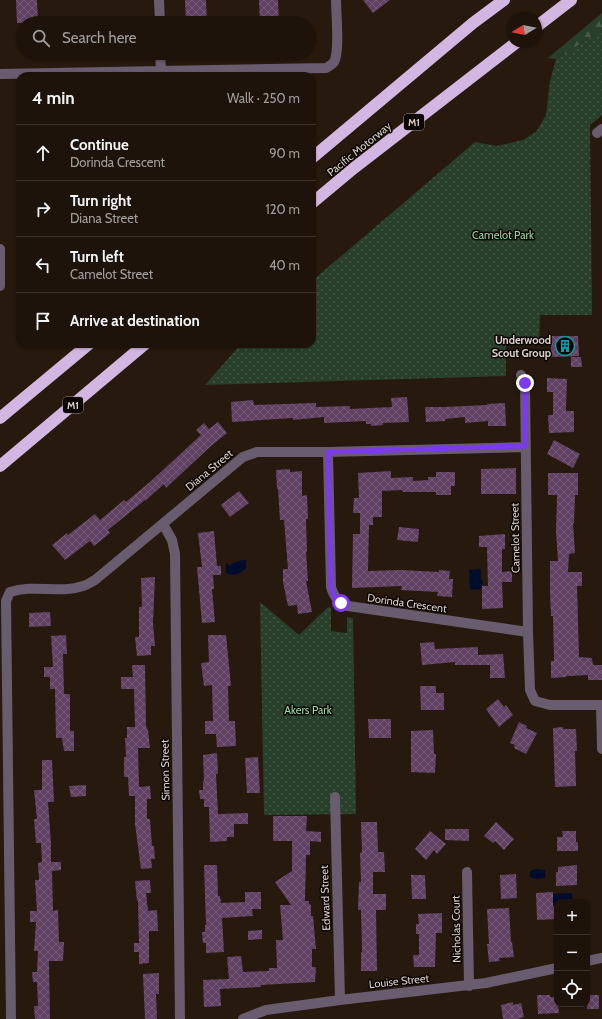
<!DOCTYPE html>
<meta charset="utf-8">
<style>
:root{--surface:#1d130a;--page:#2a2018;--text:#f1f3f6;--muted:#a09e9c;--line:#3b322b}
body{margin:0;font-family:Cabin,sans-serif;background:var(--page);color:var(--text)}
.controls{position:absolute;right:12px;bottom:12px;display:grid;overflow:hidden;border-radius:8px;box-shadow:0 1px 3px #0004}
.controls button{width:36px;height:36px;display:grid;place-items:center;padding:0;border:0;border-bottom:1px solid var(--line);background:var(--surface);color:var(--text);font:20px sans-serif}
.compass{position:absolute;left:506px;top:12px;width:36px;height:36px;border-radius:50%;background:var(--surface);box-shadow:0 1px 3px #0004;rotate:260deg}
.stop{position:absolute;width:12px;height:12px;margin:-9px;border:3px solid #7c3aed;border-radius:50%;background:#fff}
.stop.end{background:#7c3aed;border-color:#fff;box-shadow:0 1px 4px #0008}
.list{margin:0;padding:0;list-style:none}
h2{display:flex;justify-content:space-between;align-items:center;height:52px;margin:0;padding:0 16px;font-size:17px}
h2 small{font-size:13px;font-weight:400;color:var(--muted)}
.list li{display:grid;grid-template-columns:26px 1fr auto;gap:12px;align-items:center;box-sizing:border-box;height:56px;padding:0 16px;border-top:1px solid var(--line)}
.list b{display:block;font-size:15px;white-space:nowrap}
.list p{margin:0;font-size:13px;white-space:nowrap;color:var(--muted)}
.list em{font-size:13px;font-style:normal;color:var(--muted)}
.icon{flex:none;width:22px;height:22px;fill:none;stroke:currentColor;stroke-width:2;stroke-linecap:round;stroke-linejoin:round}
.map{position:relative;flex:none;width:602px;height:1019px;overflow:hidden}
.search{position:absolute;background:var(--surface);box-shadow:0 1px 3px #0004;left:16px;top:16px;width:300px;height:44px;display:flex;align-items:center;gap:10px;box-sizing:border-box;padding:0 14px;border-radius:22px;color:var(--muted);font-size:15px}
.panel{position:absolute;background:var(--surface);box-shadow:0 1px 3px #0004;left:16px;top:72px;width:300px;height:276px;border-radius:12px}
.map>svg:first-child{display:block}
</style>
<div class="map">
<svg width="602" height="1019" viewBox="0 0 602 1019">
<defs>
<pattern id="green-dots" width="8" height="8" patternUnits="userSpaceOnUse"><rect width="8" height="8" fill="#283f2c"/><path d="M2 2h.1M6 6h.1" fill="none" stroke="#475a49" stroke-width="1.8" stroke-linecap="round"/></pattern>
<pattern id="forest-firs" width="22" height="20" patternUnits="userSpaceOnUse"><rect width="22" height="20" fill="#283f2c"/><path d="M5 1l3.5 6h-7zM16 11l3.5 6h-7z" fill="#475a49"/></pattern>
<pattern id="building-cross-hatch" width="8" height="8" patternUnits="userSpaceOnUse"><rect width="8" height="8" fill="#604164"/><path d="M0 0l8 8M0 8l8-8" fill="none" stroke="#765b79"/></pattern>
</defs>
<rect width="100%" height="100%" fill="#27190d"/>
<path fill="url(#green-dots)" d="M602,30V115L590,125L592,315H540L539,340H506V376L205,385L241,344H312V281L475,142L497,146L523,140L536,132L546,115L550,81L556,59Z
M260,602L299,635L328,607L331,608V631L347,633V617L353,618L356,814L264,815Z"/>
<path fill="url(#forest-firs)" d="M602,13V30L556,59L548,58Z"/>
<path fill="#000c2c" d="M243,560H246V568C241,574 233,577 226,573V562L229,566L233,563Z
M481,569V579L483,582L481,589L470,590L469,570Z
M536,869L545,870V878L535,879L530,877V871Z
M572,893L573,902H557V905H553V894Z"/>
<path fill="url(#building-cross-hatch)" d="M16,0H37L38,23H17Z
M185,0H206L207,23H186Z
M259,0H278L279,23H260Z
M363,0H390L373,13Z
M551,336H578L579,356L551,357Z
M571,357H581L582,367H571Z
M547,378L567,379L566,411H574V432L549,433L548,415H553V392H547Z
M407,397L409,422L383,423V425L371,426V424H366V421L324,423V417L293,420V418L232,422L231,402L253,400L254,405L316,403V407L350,406V409L392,407L391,398Z
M505,403L506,426H488V421L465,423V417L445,419V421L426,422L425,407H444L487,405V404Z
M218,422L227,433L211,446L166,488L164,484L145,501V500L108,530L110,533L94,546L90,541L65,560L52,545L67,533L68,535L95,514L100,520L124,500L126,502L151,481L201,435L196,430L204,423L209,429Z
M554,440L580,454L573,468L547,454Z
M516,468V494H481V469Z
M290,469V472L302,471V496L307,495L308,519H306L307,552H306L308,581H306L312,612L298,614L297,605L288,606L283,582V569H288L284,520H280L278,489H277L276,470Z
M391,471V478L413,477V481L428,480V477H436V472H455V486H451V495H436V492H403L402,490L382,491V517H373V525H369L368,571L401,570L439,572V570L450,571L449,579H453L452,597L437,596L438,592L401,590L402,586L352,588L353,534H360V513H353L354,498H359L358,473Z
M548,473H578V495H575L574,523H573L575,553L569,554L568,572H582V586H577L579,657L592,658L593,665H602V680H588V675L567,676L566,677L551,678V661H554L553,616H551L550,592V561H558L556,532L557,495H548Z
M239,491L249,503L230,517L221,505Z
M399,527L419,529L418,542L397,540Z
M214,531L217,566H221V575H213L214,589H212L215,622L202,623L197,567H202L198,533Z
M505,534V549H502V572L512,571V582H502L503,608L482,609V586H488L487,547H479V536Z
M155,577L153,623L155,646H151V655L137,656L135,637H139V607H142L141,578Z
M50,612L51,626L29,627V613Z
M66,635L67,654H63L64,694H70V731H74V751H64L62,738H56L55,689H50V677H44V667H53L51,636Z
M208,635H226L231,686H228L229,721H235L236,746L217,747L216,734H205V721H213L212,685L204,686L201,663L209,662Z
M434,642L435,649L478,647V655L503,654L505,678H490V665H455V662L422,665L420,643Z
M132,665H145L146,726L148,730L150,748H138L139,787L150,786L151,799H147V819H150L152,846H154L155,859H151L152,868L141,869L135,824V796H129L128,777H124V757H126L125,738H127V727H135L134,689H121V677H133Z
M420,686H436V693H444V710H421Z
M498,699L504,707L506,705L513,715L499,727L486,709Z
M368,719H391V738H369Z
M519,722L527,726L526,728L537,733L526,754L514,748L515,745L510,743Z
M563,727V729H576L577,751H575L576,786L555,787L553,728Z
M433,730L434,754H436L435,773L411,772V731Z
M217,753L218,774H216L218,814L248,813V824H234V837H227V841L210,842L209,807H204V799H200L199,790H203V781H204L203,755Z
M258,757L260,793H247L245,758Z
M42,760H52L54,802H48L51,843V862H61V870L52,871L53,911L58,910L59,942H64L63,961H49L50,1019H35L34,1006H38L37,982H33L32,972H37L38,951H34L36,922H30V911H37L35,880H39L38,863L42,862L41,843H36L34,819H37L34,790H42Z
M86,785V796L71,797L69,786Z
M273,816H307L306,831L321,832V842L310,841V855H306L305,901H309V904L311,905V916H313L316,949H312V967H316L315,982L261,985V987L220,989L221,1006L204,1007L203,980L229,979L227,957L241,956L243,972L269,971V968H277L276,940H283L280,905H291L275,882L292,871V841H273Z
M361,822H377L378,852H384L385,872H373V894H386V910H376L377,971H361V952H362L361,910H358L359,882H361L360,853L362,852Z
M496,822L514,839L504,850L495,841L493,843L484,836Z
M445,829H469V841L445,840Z
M430,831L446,844L437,854L434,850L426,860L415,849Z
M562,831H576V842H578V851H557V837H563Z
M204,865H217L218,896H220L221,903L245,902V892H261V909H252L253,916L222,918L224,952L206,953V943H203L202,932H205V925H206Z
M577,865V885L556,886V872H558V867Z
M516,874L517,898L501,899L500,875Z
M411,875H425L426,899H412Z
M150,880L151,893H146L148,911L157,910L158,931H149V963L139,964V952H134V943H139L138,901H137L135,881Z
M553,892V906H557V919L537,920L536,893Z
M509,908L511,942H512L514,957L499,958L500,961L489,962L487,944H489L487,909Z
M442,913V933H436L435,967H414L413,955H419V934H416V924H419L418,914Z
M262,930V939L248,940V931Z
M159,973V994H156L157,1019H145L143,974Z
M537,995H550V997H557L559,1013L538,1014Z
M587,995H599V1009H587Z
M513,1002V1005L521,1003L524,1017L517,1019H503L501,1005Z"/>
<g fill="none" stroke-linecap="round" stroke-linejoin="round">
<path stroke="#685c6e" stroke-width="10" d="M159,0L160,23
M160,53L161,71
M0,74L326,68C329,66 332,65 334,62C340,52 336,14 336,0
M597,133L602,129
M0,249V286
M521,375L525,383L528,632L530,690L535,701L550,705H602
M328,452L331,587C334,597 338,602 348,606L528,632
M163,524L172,540L175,554L180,1019
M601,705L602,749
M335,797L340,1000
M467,872L469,986
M587,961L602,958
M11,1019L6,601L10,592C34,584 60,594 83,586C87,585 91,582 95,580L243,457L257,452H328L525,447
M243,1019L266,1010L340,1000L486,983L557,968"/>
<path stroke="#d4b6e3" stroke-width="12" d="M536,27L571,0
M312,158L473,23L504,0
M312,203L354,168L517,42
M0,418L89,344
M0,466L145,344"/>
</g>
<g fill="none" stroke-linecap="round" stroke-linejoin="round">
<path stroke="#7c3aed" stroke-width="5" d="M341,603L334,596L331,587L328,452L525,446V383"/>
</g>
<defs>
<g id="building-ring" transform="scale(1)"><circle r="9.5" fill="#0b0603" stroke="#0f9aa8" stroke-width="1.5"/><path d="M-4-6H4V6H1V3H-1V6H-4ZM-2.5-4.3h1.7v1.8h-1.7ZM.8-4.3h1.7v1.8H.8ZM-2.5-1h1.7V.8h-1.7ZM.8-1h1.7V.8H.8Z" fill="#0f9aa8"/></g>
</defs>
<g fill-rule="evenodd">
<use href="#building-ring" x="565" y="346"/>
</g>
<g text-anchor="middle" stroke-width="3" stroke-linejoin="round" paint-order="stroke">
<g fill="#0b0603" stroke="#9d948e" stroke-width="1">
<rect x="404" y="114" width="20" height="16" rx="3"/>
<rect x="63" y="397" width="20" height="16" rx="3"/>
</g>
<g font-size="10" font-weight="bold" fill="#dcd1ca">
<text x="414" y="126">M1</text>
<text x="73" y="409">M1</text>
</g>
<g font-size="11" fill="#dcd1ca" stroke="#0b0603">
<text transform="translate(359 149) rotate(-39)" y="4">Pacific Motorway</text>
<text transform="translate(209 470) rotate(-40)" y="4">Diana Street</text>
<text transform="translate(515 538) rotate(-91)" y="4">Camelot Street</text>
<text transform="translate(407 603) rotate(8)" y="4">Dorinda Crescent</text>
<text transform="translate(165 770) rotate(-91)" y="4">Simon Street</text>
<text transform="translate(325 898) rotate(-92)" y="4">Edward Street</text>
<text transform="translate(456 929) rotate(-91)" y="4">Nicholas Court</text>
<text transform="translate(399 981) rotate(-6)" y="4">Louise Street</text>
</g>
<g font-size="11" fill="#97d8a2" stroke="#0b0603">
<text x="503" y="239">Camelot Park</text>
<text x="308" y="714">Akers Park</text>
</g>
<g font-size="11" font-weight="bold" fill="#dcd1ca" stroke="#0b0603" text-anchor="end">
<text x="551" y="344">Underwood<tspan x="551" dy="13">Scout Group</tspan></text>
</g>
</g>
</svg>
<div class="controls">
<button>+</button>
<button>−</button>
<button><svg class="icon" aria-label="locate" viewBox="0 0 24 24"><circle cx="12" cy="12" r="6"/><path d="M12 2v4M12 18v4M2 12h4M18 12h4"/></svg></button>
</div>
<svg class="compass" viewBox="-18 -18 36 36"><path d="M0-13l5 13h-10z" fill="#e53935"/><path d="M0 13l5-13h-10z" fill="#a09e9c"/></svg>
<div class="stop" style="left:341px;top:603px"></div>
<div class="stop end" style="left:525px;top:383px"></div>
<div class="search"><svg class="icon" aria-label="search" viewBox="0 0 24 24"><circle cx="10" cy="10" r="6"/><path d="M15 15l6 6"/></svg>Search here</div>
<section class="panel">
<h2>4 min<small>Walk · 250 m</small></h2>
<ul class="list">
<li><svg class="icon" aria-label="ahead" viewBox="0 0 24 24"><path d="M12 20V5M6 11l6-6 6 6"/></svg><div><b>Continue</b><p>Dorinda Crescent</p></div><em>90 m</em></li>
<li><svg class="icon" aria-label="right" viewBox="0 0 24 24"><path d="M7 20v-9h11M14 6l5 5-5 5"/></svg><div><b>Turn right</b><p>Diana Street</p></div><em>120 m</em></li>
<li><svg class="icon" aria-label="left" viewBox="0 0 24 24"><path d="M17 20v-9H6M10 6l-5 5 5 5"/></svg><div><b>Turn left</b><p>Camelot Street</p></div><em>40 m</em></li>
<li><svg class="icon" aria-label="arrive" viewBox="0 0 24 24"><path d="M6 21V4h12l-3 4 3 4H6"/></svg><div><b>Arrive at destination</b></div></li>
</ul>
</section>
</div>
